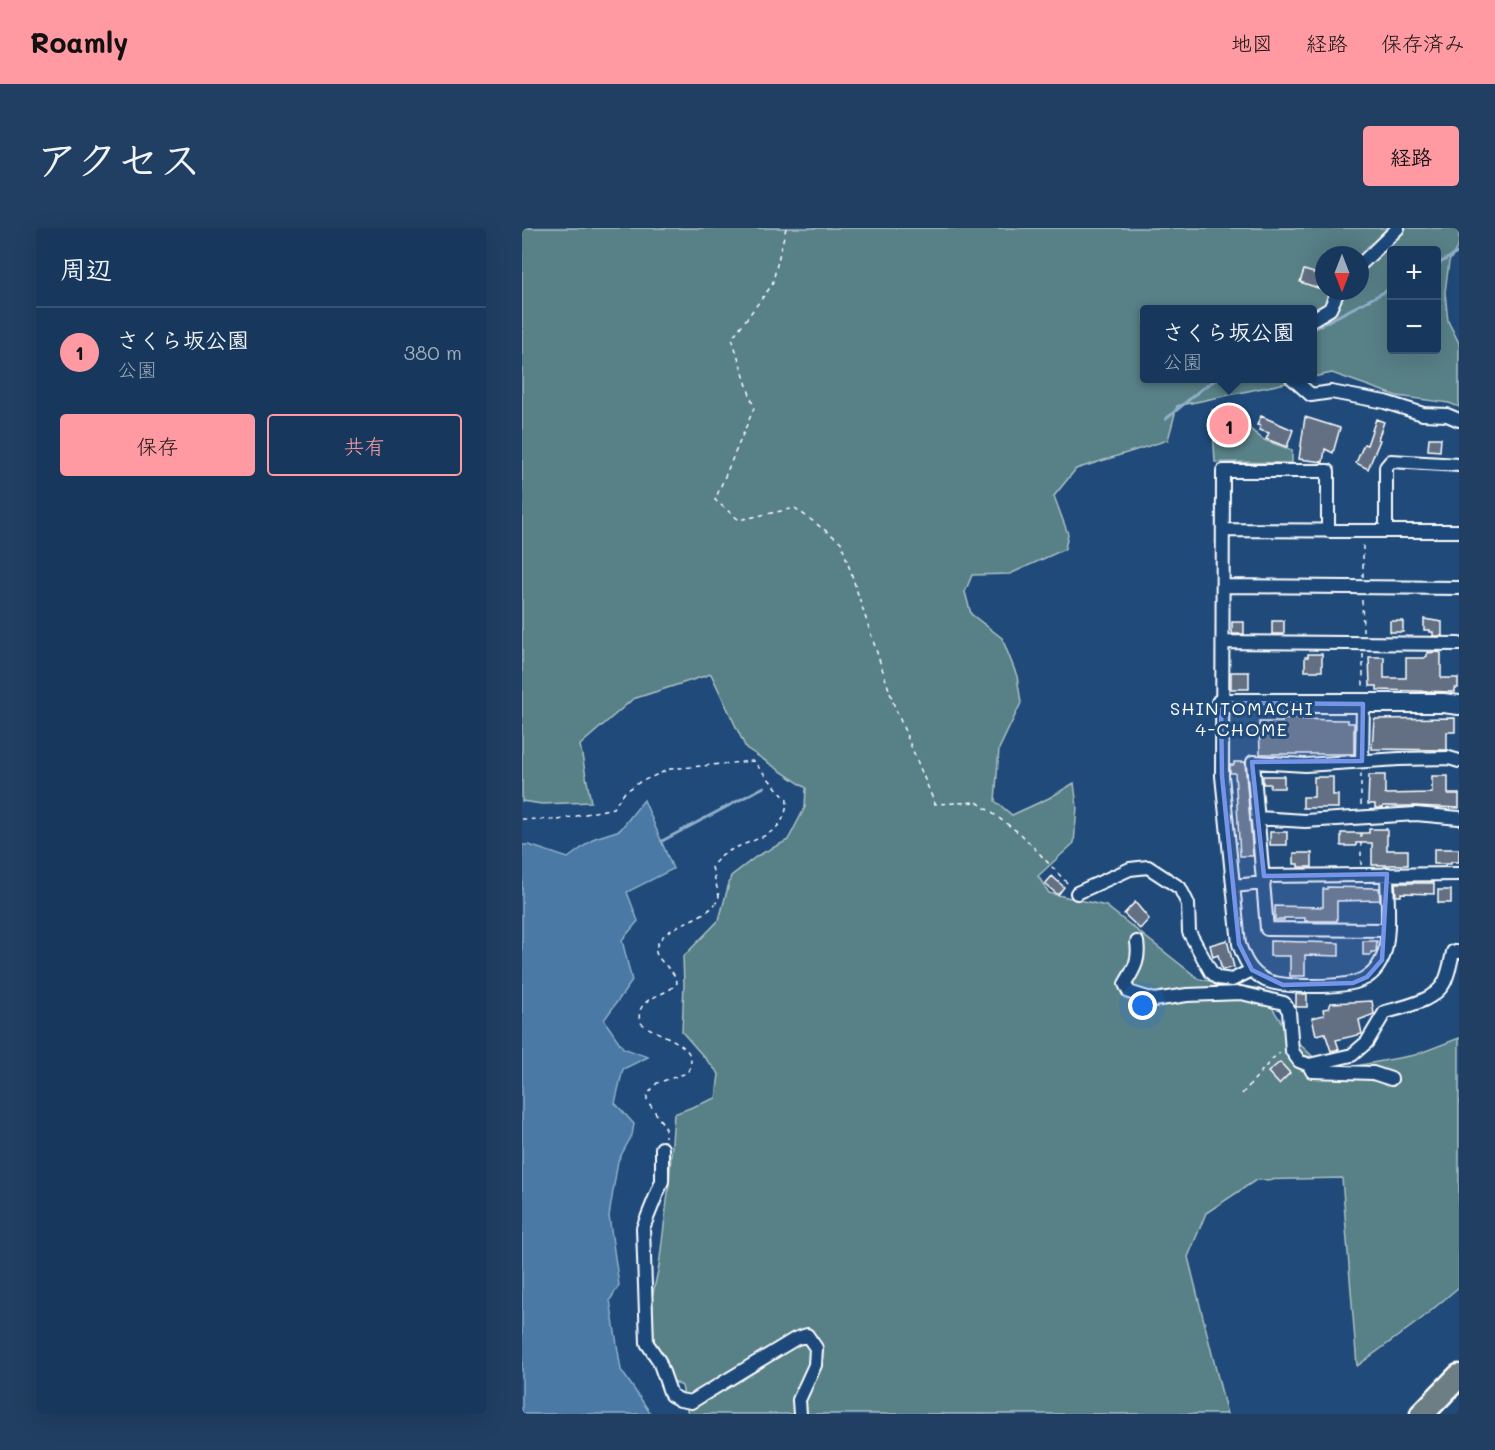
<!DOCTYPE html>
<html lang="ja">
<meta charset="utf-8">
<style>
:root{--surface:#17385c;--page:#203f62;--text:#f1f3f6;--muted:#9eacbb;--line:#365272;--accent:#ff9aa2}
body{margin:0;font-family:Mali,"Klee One",sans-serif;background:var(--page);color:var(--text)}
.controls{position:absolute;right:18px;top:18px;display:grid;overflow:hidden;border-radius:6px;box-shadow:0 6px 24px #0002}
.controls button{width:54px;height:54px;display:grid;place-items:center;padding:0;border:0;border-bottom:2px solid var(--line);background:var(--surface);color:var(--text);font:30px sans-serif}
.compass{position:absolute;left:793px;top:18px;width:54px;height:54px;border-radius:50%;background:var(--surface);box-shadow:0 6px 24px #0002;rotate:180deg}
.you{position:absolute;left:621px;top:778px;width:21px;height:21px;margin:-15px;border:4px solid #fff;border-radius:50%;background:#1a73e8;box-shadow:0 0 0 9px #1a73e833}
.badge{display:grid;place-items:center;width:39px;height:39px;border-radius:50%;background:var(--accent);color:#111;font-size:20px;font-weight:700}
.pin{position:absolute;translate:-50% -50%;border:3px solid #fff;box-shadow:0 2px 6px #0006}
.popup{position:absolute;left:618px;top:77px;width:177px;height:78px;box-sizing:border-box;display:grid;place-content:center;border-radius:6px;background:var(--surface);filter:drop-shadow(0 2px 4px #0005);font-size:20px;white-space:nowrap;color:var(--muted)}
.popup b{font-size:22px;color:var(--text)}
.popup::after{content:'';position:absolute;left:50%;top:100%;margin-left:-12px;border:12px solid transparent;border-top-color:var(--surface)}
.list{margin:0;padding:0;list-style:none}
h2{display:flex;justify-content:space-between;align-items:center;height:78px;margin:0;padding:0 24px;font-size:26px}
h2 small{font-size:20px;font-weight:400;color:var(--muted)}
.list li{display:grid;grid-template-columns:39px 1fr auto;gap:18px;align-items:center;box-sizing:border-box;height:90px;padding:0 24px;border-top:2px solid var(--line)}
.list b{display:block;font-size:22px;white-space:nowrap}
.list p{margin:0;font-size:20px;white-space:nowrap;color:var(--muted)}
.list em{font-size:20px;font-style:normal;color:var(--muted)}
.actions{display:flex;gap:12px;padding:18px 24px}
.actions a{flex:1;padding:14px 0;border:2px solid var(--accent);border-radius:6px;text-align:center;font-size:21px;color:var(--accent)}
.actions .main{background:var(--accent);color:#111}
.map{position:relative;flex:none;width:937px;height:1186px;overflow:hidden;border-radius:6px}
header{display:flex;align-items:center;gap:36px;box-sizing:border-box;height:84px;padding:0 30px;background:var(--accent);color:#111}
header strong{font-size:28px}
nav{display:flex;gap:33px;margin-inline-start:auto;font-size:21px}
.intro{display:flex;align-items:center;justify-content:space-between;box-sizing:border-box;height:144px;padding:0 36px}
h1{margin:0;font-size:42px}
.button{padding:15px 27px;border-radius:6px;background:var(--accent);color:#111;font-size:21px;font-weight:700}
main{display:flex;gap:36px;padding:0 36px}
aside{flex:1;background:var(--surface);border-radius:6px;box-shadow:0 6px 24px #0002}
.map>svg:first-child{display:block}
</style>
<header>
<strong>Roamly</strong>
<nav><a>地図</a><a>経路</a><a>保存済み</a></nav>
</header>
<div class="intro"><h1>アクセス</h1><a class="button">経路</a></div>
<main>
<aside>
<h2>周辺<small></small></h2>
<ul class="list">
<li><span class="badge">1</span><div><b>さくら坂公園</b><p>公園</p></div><em>380 m</em></li>
</ul>
<div class="actions"><a class="main">保存</a><a>共有</a></div>
</aside>
<div class="map">
<svg width="937" height="1186" viewBox="0 0 937 1186">
<rect width="100%" height="100%" fill="#1f4a7a"/>
<filter id="ink" filterUnits="userSpaceOnUse"><feTurbulence type="fractalNoise" baseFrequency=".0167" numOctaves="2"/><feDisplacementMap in="SourceGraphic" scale="12" xChannelSelector="R" yChannelSelector="G"/><feConvolveMatrix kernelMatrix="1 2 1 2 8 2 1 2 1" color-interpolation-filters="sRGB"/></filter>
<g filter="url(#ink)">
<path fill="#588087" stroke="#acc0c3" stroke-width="1.5" fill-rule="evenodd" d="M0,0H937V16L927,34L923,64L926,93L937,115V179L927,175L875,168L810,145L791,149V82H623V150L783,151L655,178L646,212L554,241L532,268L546,306L543,321L488,346L450,347L443,364L449,386L480,410L495,448L499,475L477,521L473,573L490,587L527,570L552,555L555,579L552,615L516,648L527,665L584,678L677,751L738,761L767,806L806,843L893,827L937,810V1059L898,1092L835,1138L820,950L734,952L684,985L666,1029L705,1186H166L160,1158L140,1147L126,1088L137,1038L147,957L152,886L194,870L197,846L160,804L162,756L161,729L197,692L209,648L235,628L266,612L283,579L284,560L224,520L189,446L111,471L58,517L69,574L20,576L0,573ZM870,22H914V122H870ZM802,27H838V63H802Z
M690,182L705,183L742,212L770,222V235L693,234Z"/>
<path fill="#4879a4" stroke="#91afc8" stroke-width="1.5" d="M122,572L151,641L105,664L116,693L100,712L110,753L82,792L101,820L126,829L101,841L93,875L112,896L110,907L96,933L87,988L97,1057L88,1072L99,1142L129,1186H0V617H7L46,630L73,610L98,602Z"/>
<g fill="none" stroke-linecap="round" stroke-linejoin="round">
<path stroke="#91afc8" stroke-width="3" d="M914,37L937,24
M791,101L870,60
M644,191L682,159L697,150
M140,613L242,559"/>
</g>
<path fill="#647083" stroke="#fff" stroke-width="1.5" d="M782,42L802,48V62L778,54Z
M739,188L771,202L765,219L744,211L747,205L737,202L739,198L735,197Z
M783,189L818,200L811,225L803,221L801,234L777,231Z
M854,191L862,194L856,211L858,212L846,241L834,235L842,216L845,217Z
M907,210H919L918,223L906,222Z
M902,391L920,394V408H911V404H908V402H902Z
M750,393H762V406H750Z
M868,393H881V404H868Z
M710,394H722V406H710Z
M916,424L919,425V450H936V460H933V464L855,462V458H848L847,429H862V450H884V430H902L905,428V425Z
M786,426H800V443H783V429H786Z
M709,444H727V461H709Z
M933,490V504H925V522L850,521L852,491Z
M760,491L826,492V495H832V526H738L737,494H760Z
M712,534H723L731,628H718L713,545H708V537H712Z
M847,547H863V566L910,565V548H926V566H937V580L894,578H861V580H853V576H846Z
M741,548H762V560H748V556H741Z
M792,549H811V567H816V580H781V569H792Z
M847,601H865V622H886V637H850V615H834V618H819V605H847Z
M748,604H765V617H748Z
M912,621H937V634H929V636H912Z
M772,625H790V639H776V636H772Z
M530,648L542,659L536,667L523,656Z
M873,655H912V666L879,665V668H874Z
M805,659L857,660L858,672L815,673V693H783V690H762V692H753V678L801,679V661H805Z
M916,662H929V675H916Z
M613,674L627,691L618,701L602,686Z
M705,712L712,739L700,742L696,727L691,729L688,717Z
M748,713L817,715V728L783,727V748H768V728H748Z
M841,713H855L854,724H849V727H841Z
M774,766H785V779H774Z
M850,773L852,786L837,792L840,806L814,812L817,821L809,823L803,805L794,807L790,790L802,787L801,781L807,780L809,775Z
M758,834L768,845L757,856L746,844Z"/>
<g fill="none" stroke-linecap="round" stroke-linejoin="round">
<g stroke="#fff" stroke-width="16">
<path id="street" d="M838,37L876,0
M791,91L808,81L816,63
M770,150L789,167L809,164L863,174L901,186L925,187L937,192
M702,302L937,303
M806,303V243H701L700,548L717,716C722,731 728,744 743,752C761,760 822,760 839,752C848,749 855,741 859,733C870,714 865,669 865,646
M864,303V239L869,233L937,237
M701,358L937,360
M701,414L937,416
M840,533L841,476
M735,590L783,593L894,586L937,590
M742,648L937,646
M711,658L742,655
M555,665L608,641L626,639L658,660L666,676L667,704L689,744L696,750L710,752L730,742
M865,702L745,701L731,534L783,537L877,531L927,530L937,533
M615,714C618,732 612,741 603,756L607,764L632,772L665,767L719,765L762,775L767,783L770,823L777,833L787,837L830,827L845,814L863,784C882,779 914,773 923,753C927,744 929,733 931,724H937
M787,837L790,843L851,845L869,851
M140,920V953L121,1000L125,1115L137,1133L149,1167L158,1172L169,1174L273,1111L285,1107L294,1120L293,1137L277,1172L278,1186"/>
</g>
<g stroke="#fff" stroke-width="22">
<path id="secondary" d="M699,475H921L937,477"/>
</g>
<g stroke="#fff" stroke-width="27">
<path id="highway" d="M900,1186L937,1148"/>
</g>
<path stroke="#fff" stroke-width="1.5" stroke-dasharray="4.5 4.5" stroke-linecap="butt" d="M264,0L250,57L210,110L232,180L193,272L217,292L273,280L319,314L372,477L413,576L455,574L500,607L546,656
M841,349V315
M840,372L841,403
M841,426V460
M839,577V545
M0,591L36,592L91,580L103,564L118,554L148,541L231,533L265,572C264,620 209,607 190,639L197,668C192,692 141,694 134,720C131,732 154,741 155,755C145,769 112,768 118,794C134,809 183,815 165,845L135,855L125,867V872L143,899V909
M839,637V602
M720,866L750,831L758,825"/>
<use href="#street" stroke="#1f4a7a" stroke-width="12"/>
<use href="#secondary" stroke="#1f4a7a" stroke-width="18"/>
<use href="#highway" stroke="#6d7e84" stroke-width="22"/>
</g>
</g>
<path fill="#7795e8" fill-opacity="0.2" stroke="#7795e8" stroke-width="4.5" stroke-linejoin="round" d="M699,475L841,476L840,533L730,534L742,648L865,646L860,732L845,749L831,755L761,757L730,742L717,716L700,548Z"/>
<g text-anchor="middle" stroke-width="6" stroke-linejoin="round" paint-order="stroke">
<g font-size="18" letter-spacing="1.5" fill="#fff" stroke="#1f4a7a">
<text x="720" y="487">SHINTOMACHI<tspan x="720" dy="21">4-CHOME</tspan></text>
</g>
</g>
</svg>
<div class="controls">
<button>+</button>
<button>−</button>
</div>
<svg class="compass" viewBox="-18 -18 36 36"><path d="M0-13l5 13h-10z" fill="#e53935"/><path d="M0 13l5-13h-10z" fill="#9eacbb"/></svg>
<div class="you"></div>
<div class="pin badge" style="left:707px;top:197px">1</div>
<div class="popup"><b>さくら坂公園</b>公園</div>
</div>
</main>
